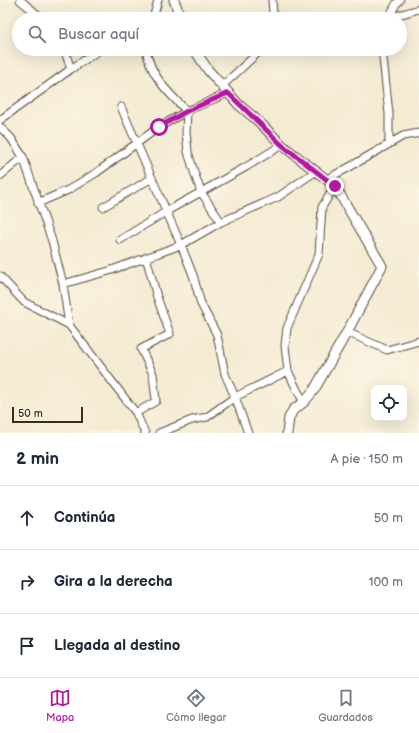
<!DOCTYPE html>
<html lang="es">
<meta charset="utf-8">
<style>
:root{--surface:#fff;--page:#f6f6f7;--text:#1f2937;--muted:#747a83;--line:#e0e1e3;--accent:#b5179e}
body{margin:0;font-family:"Balsamiq Sans",sans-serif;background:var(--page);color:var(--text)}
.controls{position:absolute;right:12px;bottom:12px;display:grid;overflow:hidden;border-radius:8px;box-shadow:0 4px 16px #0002}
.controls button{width:36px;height:36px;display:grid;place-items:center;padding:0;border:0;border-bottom:1px solid var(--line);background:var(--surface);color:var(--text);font:20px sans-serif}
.scale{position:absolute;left:12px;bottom:10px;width:71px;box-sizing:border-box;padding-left:4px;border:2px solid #3b2a1e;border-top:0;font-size:11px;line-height:14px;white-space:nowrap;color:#3b2a1e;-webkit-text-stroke:3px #fcf5e5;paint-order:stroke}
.stop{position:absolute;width:12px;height:12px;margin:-9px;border:3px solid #b5179e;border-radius:50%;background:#fff}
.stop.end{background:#b5179e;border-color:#fff;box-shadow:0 1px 4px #0008}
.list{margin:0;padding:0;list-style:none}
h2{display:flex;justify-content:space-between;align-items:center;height:52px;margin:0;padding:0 16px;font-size:17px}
h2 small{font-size:13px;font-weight:400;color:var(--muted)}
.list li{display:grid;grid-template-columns:26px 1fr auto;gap:12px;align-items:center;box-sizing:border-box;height:64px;padding:0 16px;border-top:1px solid var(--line)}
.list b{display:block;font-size:15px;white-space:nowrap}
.list em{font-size:13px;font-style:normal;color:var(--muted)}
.icon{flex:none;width:22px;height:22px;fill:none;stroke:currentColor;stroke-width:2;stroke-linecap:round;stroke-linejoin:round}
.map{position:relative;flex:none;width:419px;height:433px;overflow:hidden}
.search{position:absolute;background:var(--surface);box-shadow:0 4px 16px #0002;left:12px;right:12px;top:12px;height:44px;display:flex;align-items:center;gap:10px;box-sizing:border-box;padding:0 14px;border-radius:22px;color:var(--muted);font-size:15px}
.sheet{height:244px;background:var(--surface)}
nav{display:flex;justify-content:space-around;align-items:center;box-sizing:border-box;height:56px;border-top:1px solid var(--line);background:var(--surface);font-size:11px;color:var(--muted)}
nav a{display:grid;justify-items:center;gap:2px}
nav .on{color:var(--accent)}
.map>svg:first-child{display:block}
</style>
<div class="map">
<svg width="419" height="433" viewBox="0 0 419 433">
<rect width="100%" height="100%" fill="#fcf5e5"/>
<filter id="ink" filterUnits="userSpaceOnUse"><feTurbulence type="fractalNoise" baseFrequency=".025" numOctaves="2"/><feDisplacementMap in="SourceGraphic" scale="8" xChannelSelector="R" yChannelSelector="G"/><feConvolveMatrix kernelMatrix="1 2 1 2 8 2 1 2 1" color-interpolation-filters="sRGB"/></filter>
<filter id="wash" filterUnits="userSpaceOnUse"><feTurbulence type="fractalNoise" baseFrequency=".012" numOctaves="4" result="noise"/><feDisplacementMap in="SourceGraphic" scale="16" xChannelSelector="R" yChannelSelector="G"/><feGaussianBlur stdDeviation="0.9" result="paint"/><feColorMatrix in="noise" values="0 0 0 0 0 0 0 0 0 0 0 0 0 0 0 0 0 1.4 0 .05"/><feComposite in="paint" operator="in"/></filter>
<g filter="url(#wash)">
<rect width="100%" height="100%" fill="#f4ebd3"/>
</g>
<g filter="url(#ink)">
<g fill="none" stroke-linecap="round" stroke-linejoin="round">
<g stroke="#574739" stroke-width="9">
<path id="minor" d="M20,0L43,19
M388,18L419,9
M153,19L158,0
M271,19L273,14L272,0
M388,19L396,4L400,0
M64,49L71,69
M146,49C150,75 168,93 187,111L186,132L188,152L195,175L201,192L221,222
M384,49L383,58L389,114V143
M222,86L262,49
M121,107L181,245L193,275L201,304L217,335L225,374L235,397L248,433
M0,120L71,69L101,49
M0,127L11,138L23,157L52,241L63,284L69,325L136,413L145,433
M0,176L23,157
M327,179L346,169L403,136L419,133
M38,203L68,190L96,173L159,127L187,111L228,93
M103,207L152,178
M120,240L167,211L246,167L282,145
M0,276L24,302L69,325
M63,284L109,271L181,245L221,222L278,197L316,171
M347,332L387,350L419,341
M304,402L297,390L288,371L285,346L287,328L319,254L322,207L335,186
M136,413L156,401L153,374L141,349L170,334L157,297L146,257
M159,433L192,420L207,417L235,397L288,371"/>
</g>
<g stroke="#574739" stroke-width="11">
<path id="tertiary" d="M174,0L181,19
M194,49L208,70L239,105L258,121L282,145L335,186L382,266L347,332L314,390L304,402L293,410L289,418L287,433"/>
</g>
<use href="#minor" stroke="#fff" stroke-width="7"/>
<use href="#tertiary" stroke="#fff" stroke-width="9"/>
</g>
</g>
<g fill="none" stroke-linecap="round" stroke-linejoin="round" filter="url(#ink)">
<path stroke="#b5179e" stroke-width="5" d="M159,127L187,111L228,93L282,145L335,186"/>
</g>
</svg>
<div class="controls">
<button><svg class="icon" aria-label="locate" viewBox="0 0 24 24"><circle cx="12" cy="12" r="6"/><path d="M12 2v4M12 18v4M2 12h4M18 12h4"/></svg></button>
</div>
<div class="scale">50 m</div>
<div class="stop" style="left:159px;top:127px"></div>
<div class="stop end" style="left:335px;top:186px"></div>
<div class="search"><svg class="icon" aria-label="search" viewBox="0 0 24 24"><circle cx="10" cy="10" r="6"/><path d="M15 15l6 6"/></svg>Buscar aquí</div>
</div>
<section class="sheet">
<h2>2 min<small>A pie · 150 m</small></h2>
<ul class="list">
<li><svg class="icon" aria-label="ahead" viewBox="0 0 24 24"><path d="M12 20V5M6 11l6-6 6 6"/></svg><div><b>Continúa</b></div><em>50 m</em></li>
<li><svg class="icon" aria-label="right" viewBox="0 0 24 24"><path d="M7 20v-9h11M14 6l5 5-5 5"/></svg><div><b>Gira a la derecha</b></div><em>100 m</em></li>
<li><svg class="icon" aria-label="arrive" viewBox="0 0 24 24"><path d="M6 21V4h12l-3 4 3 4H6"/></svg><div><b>Llegada al destino</b></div></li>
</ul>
</section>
<nav>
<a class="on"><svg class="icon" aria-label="map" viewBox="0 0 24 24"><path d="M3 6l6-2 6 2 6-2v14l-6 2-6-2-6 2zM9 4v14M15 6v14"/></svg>Mapa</a>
<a><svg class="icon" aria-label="directions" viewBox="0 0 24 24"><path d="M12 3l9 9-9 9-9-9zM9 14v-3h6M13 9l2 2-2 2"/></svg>Cómo llegar</a>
<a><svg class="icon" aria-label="saved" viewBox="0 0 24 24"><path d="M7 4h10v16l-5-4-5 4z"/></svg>Guardados</a>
</nav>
